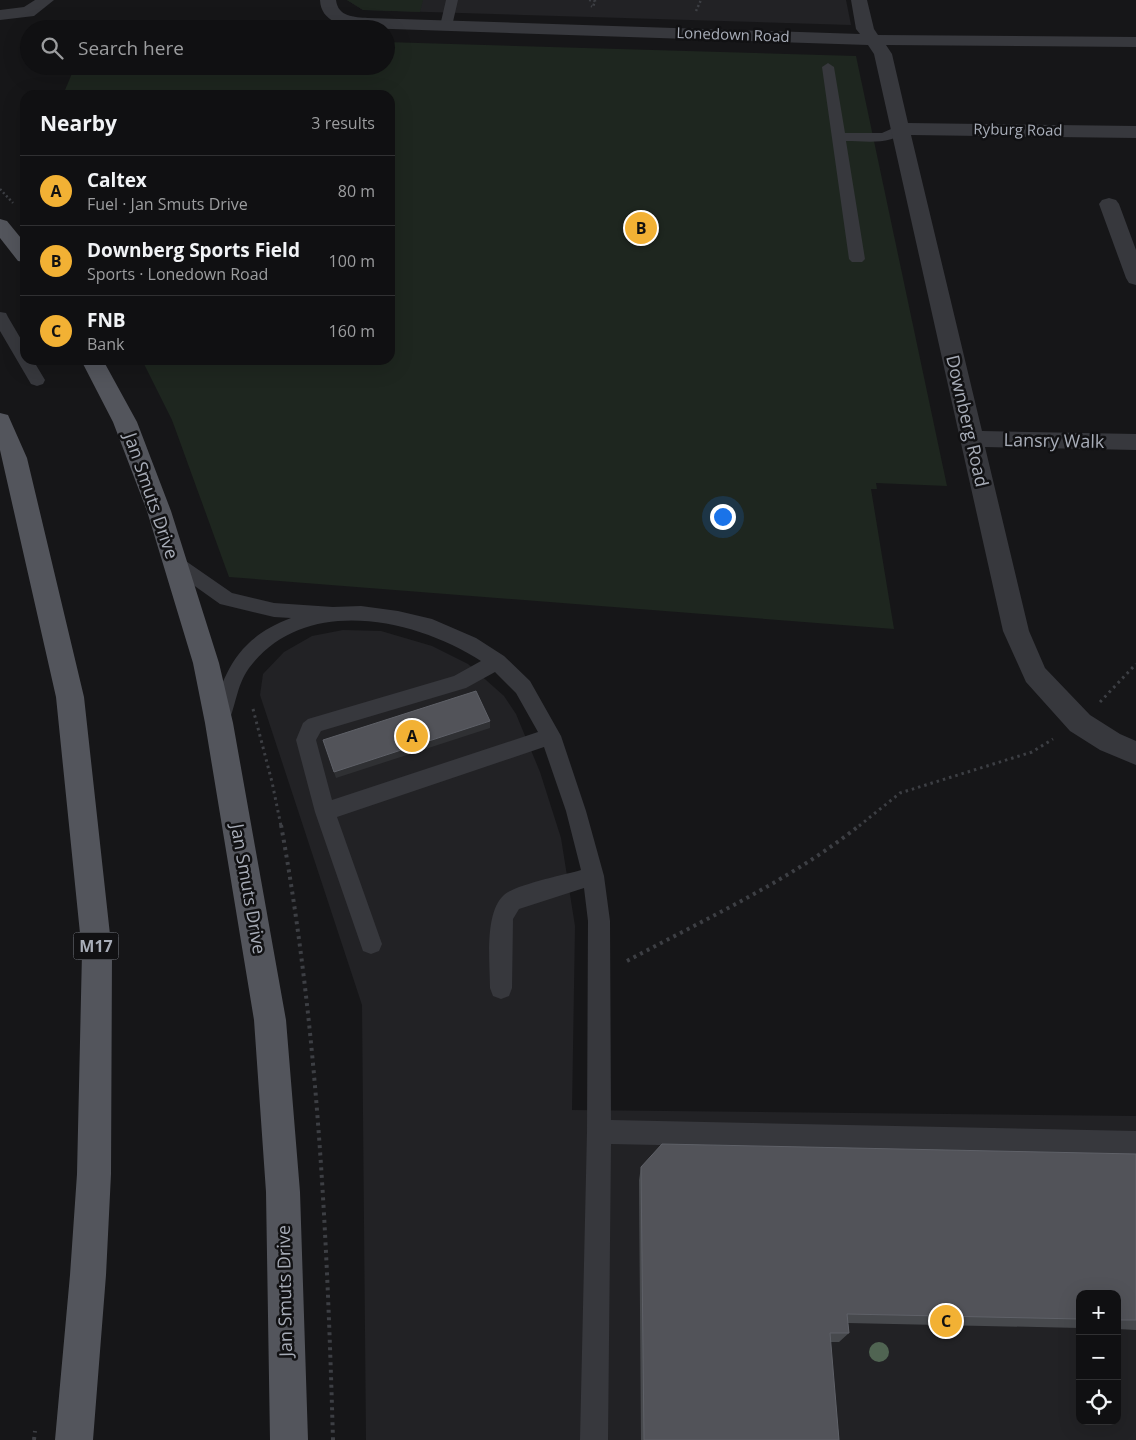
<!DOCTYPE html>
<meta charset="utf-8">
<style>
:root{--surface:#101012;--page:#1e1e20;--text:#f1f3f6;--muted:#9c9d9f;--line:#303032;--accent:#f2b134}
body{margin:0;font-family:"Open Sans",sans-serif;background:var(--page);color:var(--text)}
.controls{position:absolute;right:15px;bottom:15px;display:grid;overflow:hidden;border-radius:10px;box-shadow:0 5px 20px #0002}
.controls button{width:45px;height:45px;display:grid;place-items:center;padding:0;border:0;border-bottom:1px solid var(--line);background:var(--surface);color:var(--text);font:25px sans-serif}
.you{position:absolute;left:722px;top:516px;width:18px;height:18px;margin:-12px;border:4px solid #fff;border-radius:50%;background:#1a73e8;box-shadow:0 0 0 8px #1a73e833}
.badge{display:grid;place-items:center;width:32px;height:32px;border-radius:50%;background:var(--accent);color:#111;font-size:16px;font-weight:700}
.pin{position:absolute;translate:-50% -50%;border:2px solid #fff;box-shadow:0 1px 5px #0006}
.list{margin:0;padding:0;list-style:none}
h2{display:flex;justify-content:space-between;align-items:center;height:65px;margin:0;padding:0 20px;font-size:21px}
h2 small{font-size:16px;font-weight:400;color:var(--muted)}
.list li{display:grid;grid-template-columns:32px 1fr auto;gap:15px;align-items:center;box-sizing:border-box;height:70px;padding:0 20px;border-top:1px solid var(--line)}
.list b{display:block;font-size:19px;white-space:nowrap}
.list p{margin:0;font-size:16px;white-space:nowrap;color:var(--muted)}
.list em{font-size:16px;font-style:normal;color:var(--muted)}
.icon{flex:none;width:28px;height:28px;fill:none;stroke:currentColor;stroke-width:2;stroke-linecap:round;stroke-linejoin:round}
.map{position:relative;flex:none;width:1136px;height:1440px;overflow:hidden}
.search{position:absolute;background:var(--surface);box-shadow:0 5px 20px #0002;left:20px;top:20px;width:375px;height:55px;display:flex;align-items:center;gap:12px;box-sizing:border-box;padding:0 18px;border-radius:28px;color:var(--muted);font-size:19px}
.panel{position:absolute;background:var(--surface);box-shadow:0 5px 20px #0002;left:20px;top:90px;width:375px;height:275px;border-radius:15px}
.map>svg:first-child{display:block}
</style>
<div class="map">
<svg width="1136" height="1440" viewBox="0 0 1136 1440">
<rect width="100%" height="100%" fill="#161618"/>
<path fill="#222225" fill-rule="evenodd" d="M347,0H846L851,25L363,10Z
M343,630L381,631L432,646L468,664L504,696L516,714L540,772L561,838L575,926L572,1110L1136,1116V1440H366L362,1005L260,695L263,674L284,652L312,636ZM1080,1294H1117V1421H1080Z"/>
<path fill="#1e261f" d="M347,0H423L420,12L363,10Z
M386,42L856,56L947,486L876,483L877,489H871L894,629L229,577L172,420L142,360H390V95H63L75,66H386Z"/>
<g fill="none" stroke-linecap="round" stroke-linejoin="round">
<path stroke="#3d3f44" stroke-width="2.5" stroke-dasharray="2 2.5" stroke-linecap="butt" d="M589,0L595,1L593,7L591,6
M696,11L701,0
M91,29H139
M0,189L13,203"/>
<path stroke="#3d3f44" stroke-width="3" stroke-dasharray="2.5 4" stroke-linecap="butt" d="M1100,702L1136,664
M253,709L272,782L281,826
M859,826L900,793L1032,752L1053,739"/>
<path stroke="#3d3f44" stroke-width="4" stroke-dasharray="3 4.5" stroke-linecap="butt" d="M281,825C318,1028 327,1234 333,1440
M627,961C705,919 791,880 860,825
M34,1440L35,1431"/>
<path fill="#37383d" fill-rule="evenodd" d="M446,0H458L452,26L446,30L440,26Z
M828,63L834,67L845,133H882L900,125L907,129C894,146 865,141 846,141L865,259L862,262H852L849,259L822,67Z
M0,312L6,313L8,317L25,346V360H33L45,380L43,384L37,386L31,384L0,331Z
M174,555L180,557L232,593L274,603L333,607L361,606L398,611L432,619L476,638L504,656L530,681L561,736L586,811L604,876L610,921L611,1120L1136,1131V1155L611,1144L608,1440H580L587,1132L588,921L584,888L519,909L513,919L512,988L509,996L501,999L493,996L490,988C490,963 484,913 504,895C514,885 564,875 581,870L566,811L544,747L337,817L382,944L379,951L371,954L363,951L315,812L296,740L303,723L308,719L454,676L481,661C415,618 304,594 249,668C236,686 236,708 226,728L219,730L212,728L209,722C225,671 236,639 291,618L274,617L220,604L168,567L165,562L168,557ZM495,672L516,693L538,732L332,800L316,740L321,731L466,688Z"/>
<path fill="#37383d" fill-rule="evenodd" d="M35,0H54L34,16L0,20V10L24,7Z
M320,0H336C338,17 354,17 368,18L860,34L856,29L851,0H867L874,29L878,35L1136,37V47L886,45L892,54L908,123L1136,126V138L911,135L982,431L1136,434V450L985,447L1029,631L1045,668L1090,715L1120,734L1136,741V765L1100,750L1070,731L1026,682L1003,631L874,54L868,45L362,28C343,26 321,22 320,0Z
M1109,198L1116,200L1119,204L1136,250V285L1129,283L1126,278L1099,204L1102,200Z"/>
<path fill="#53555c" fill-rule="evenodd" d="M0,219L7,221L25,243V262L18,261L0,238Z
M81,360H103L137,422L171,511L219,663L233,723L286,1020L300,1192L308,1440H270L266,1192L254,1020L205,723L193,663L147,511L113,422Z
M0,413L8,415L27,458L84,697L112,953L111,1174L106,1275L93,1440H55L70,1275L77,1174L82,953L56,697L0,450Z"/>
</g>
<circle fill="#506452" cx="879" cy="1352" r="10"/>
<path fill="#47494d" d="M1136,1154V1330L1117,1329V1294H1080V1328L848,1323L849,1333L839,1342H830L839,1440H641L639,1180L641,1167Z"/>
<path fill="#2f3033" d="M490,721V728L336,778L334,772Z"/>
<path fill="#525359" stroke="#5f6168" d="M476,691L490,721L334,772L323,740Z
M662,1144L1136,1154V1320H1117V1294H1080V1319L847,1314L849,1333H830L839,1440H644L641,1167Z"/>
<g text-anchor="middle" stroke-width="5" stroke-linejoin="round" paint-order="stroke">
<g font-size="15" fill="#a8adb8" stroke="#111113">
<text transform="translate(733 35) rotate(2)" y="5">Lonedown Road</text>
<text transform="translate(1018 130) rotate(1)" y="5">Ryburg Road</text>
</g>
<rect fill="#111113" stroke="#7b7e86" stroke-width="1" x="73.5" y="932.5" width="45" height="27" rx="4"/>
<g font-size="16" font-weight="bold" fill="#a8adb8">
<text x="96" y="952">M17</text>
</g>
<g font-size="18" fill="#a8adb8" stroke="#111113">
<text transform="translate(967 421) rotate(77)" y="6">Downberg Road</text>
<text transform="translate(1054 441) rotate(1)" y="6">Lansry Walk</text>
<text transform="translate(151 496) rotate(71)" y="6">Jan Smuts Drive</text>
<text transform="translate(248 889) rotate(80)" y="6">Jan Smuts Drive</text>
<text transform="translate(285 1291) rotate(-91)" y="6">Jan Smuts Drive</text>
</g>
</g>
</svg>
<div class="controls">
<button>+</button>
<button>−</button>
<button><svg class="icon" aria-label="locate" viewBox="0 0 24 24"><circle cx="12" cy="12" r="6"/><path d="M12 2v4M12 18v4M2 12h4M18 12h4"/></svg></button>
</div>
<div class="you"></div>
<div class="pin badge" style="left:412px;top:736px">A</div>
<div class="pin badge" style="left:641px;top:228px">B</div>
<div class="pin badge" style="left:946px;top:1321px">C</div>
<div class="search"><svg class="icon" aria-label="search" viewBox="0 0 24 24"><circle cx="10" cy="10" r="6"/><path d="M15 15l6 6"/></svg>Search here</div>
<section class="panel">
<h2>Nearby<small>3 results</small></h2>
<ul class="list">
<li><span class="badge">A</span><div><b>Caltex</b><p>Fuel · Jan Smuts Drive</p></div><em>80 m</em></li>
<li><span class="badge">B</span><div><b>Downberg Sports Field</b><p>Sports · Lonedown Road</p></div><em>100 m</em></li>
<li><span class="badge">C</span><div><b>FNB</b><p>Bank</p></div><em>160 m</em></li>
</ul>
</section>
</div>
